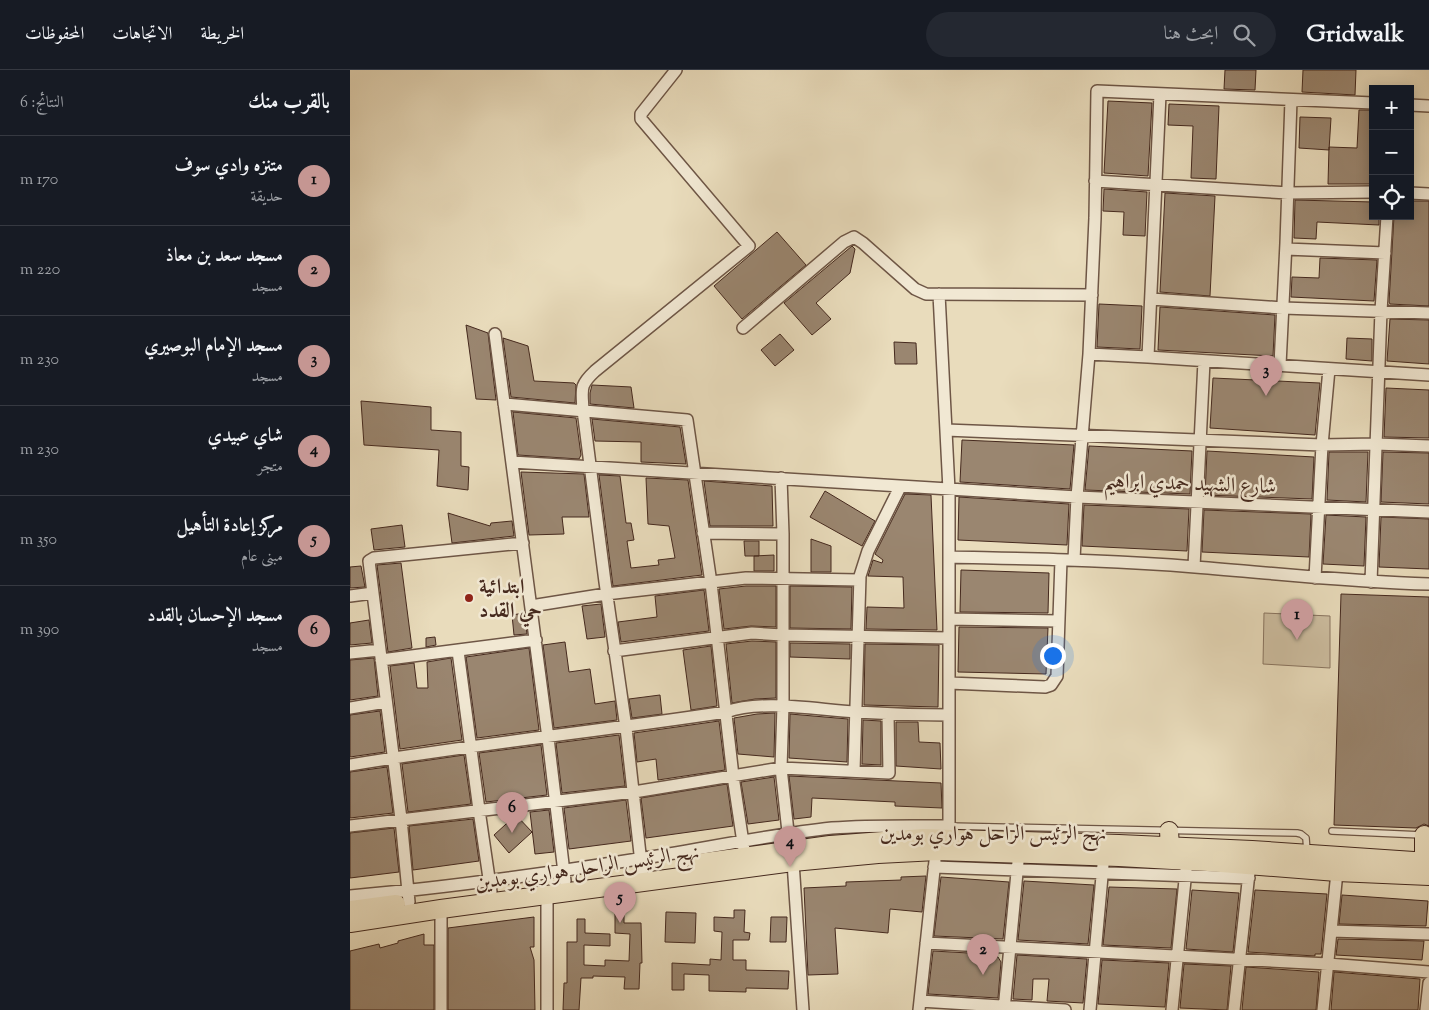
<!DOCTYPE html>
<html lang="ar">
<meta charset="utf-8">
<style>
:root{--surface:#171b24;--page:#242831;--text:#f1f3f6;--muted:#9ea1a6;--line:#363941;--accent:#c59692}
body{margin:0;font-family:"Sorts Mill Goudy",Amiri,serif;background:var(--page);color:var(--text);direction:rtl}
.controls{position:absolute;right:15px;top:15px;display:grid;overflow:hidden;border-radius:0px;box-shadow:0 2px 12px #0003}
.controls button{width:45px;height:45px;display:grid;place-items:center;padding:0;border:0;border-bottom:1px solid var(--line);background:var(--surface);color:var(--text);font:25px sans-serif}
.you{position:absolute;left:702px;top:585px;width:18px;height:18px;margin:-12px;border:4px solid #fff;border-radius:50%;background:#1a73e8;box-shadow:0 0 0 8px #1a73e833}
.badge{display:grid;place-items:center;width:32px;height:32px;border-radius:50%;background:var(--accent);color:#111;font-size:16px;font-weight:700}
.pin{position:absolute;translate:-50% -41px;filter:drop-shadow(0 1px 2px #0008)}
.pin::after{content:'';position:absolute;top:26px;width:18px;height:15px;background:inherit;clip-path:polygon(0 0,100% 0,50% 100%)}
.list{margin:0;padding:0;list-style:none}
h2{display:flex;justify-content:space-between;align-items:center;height:65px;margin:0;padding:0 20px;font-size:21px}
h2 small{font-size:16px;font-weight:400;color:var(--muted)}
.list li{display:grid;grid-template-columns:32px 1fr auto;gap:15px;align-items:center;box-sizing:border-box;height:90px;padding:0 20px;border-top:1px solid var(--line)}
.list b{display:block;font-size:19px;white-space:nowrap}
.list p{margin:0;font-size:16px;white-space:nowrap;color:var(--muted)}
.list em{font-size:16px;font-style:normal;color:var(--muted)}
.icon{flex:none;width:28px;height:28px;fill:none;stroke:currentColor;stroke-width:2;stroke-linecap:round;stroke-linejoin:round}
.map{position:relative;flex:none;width:1079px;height:940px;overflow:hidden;direction:ltr}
header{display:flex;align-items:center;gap:30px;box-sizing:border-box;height:70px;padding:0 25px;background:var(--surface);border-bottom:1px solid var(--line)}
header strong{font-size:24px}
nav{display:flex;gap:28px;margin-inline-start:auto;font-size:18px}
.search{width:350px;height:45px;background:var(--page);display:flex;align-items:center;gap:12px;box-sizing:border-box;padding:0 18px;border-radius:28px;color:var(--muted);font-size:19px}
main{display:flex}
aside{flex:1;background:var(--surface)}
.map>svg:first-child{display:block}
</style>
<header>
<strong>Gridwalk</strong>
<div class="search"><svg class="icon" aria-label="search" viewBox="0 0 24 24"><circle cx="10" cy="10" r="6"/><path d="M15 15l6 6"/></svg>ابحث هنا</div>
<nav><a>الخريطة</a><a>الاتجاهات</a><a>المحفوظات</a></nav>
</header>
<main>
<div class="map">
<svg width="1079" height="940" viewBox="0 0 1079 940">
<rect width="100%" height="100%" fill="#e9dcbc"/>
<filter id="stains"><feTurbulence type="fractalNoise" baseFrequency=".004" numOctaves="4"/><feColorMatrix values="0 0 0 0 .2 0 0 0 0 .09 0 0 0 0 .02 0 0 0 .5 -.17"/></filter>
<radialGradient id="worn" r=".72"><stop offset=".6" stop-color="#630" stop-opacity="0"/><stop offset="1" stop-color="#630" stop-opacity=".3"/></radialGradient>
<path fill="#cdbea1" stroke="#897460" d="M914,543L980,546V598L913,594Z"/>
<path fill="#9a8670" stroke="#45291e" d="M875,0H906L905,20L874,19Z
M953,0H1006L1005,25L952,22Z
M758,31L802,33L798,106L754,103Z
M819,34L869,36L866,109L841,108L843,56L818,55Z
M1009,40H1023V114H978L979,77L1007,78Z
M950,47L981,48L979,80L949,78Z
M754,119L797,122L795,166L773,165L774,142L753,141Z
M815,123L865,126L860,226L810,222Z
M945,130L1023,132V146H1029V155L967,152L966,169L944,168Z
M1060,131H1079V236L1040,234L1039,232L1044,146H1060Z
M427,162L456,195L392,249L364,216Z
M502,176L505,179L500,203L466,233L481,249L462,265L434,233Z
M970,188L1027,190L1024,231L941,227L942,207L969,208Z
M749,234L792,236L790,279L747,277Z
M810,237L925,245L923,286L808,280Z
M1040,249L1079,250V294L1037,291Z
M116,255L138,263L146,330L126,329Z
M430,264L444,280L425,296L411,280Z
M153,268L178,276L184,311L224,313L226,315L225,333L161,327Z
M997,268L1022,269V291L996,289Z
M544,272L566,273L567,294H545Z
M863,308L970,313L965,365L860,358Z
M242,315L281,317L284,338L240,334V323Z
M1036,318L1079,320V368L1034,367Z
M11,331L81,337V360L111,362V396L119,397L118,420L87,416L89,380L14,375Z
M163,342L226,348L231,385L229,389L168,385Z
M242,349L330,357L336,394L291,392V372L245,371Z
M612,370L724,375L720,419L610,412Z
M739,376L842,381L840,424L735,420Z
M857,381L964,387L962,429L855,425Z
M979,382H1018L1016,432L977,430Z
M1033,382L1079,383V434L1031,432Z
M171,402L234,404L239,447H212L214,464L179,465Z
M249,405L270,406L276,453H281L284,470L277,471L281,498L309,495L308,490L325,488L319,456L298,454L296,408L338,410L352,505L263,516Z
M354,411L422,416L423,456H360Z
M475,421L525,451L512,476L460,447Z
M555,424L581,425L587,560L516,559L517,537L554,538L553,507L518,506L523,490L532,493L533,490L525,484Z
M609,427L719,434L717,475L608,470Z
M734,435L839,439L837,481L732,476Z
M854,440L961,444L959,487L852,482Z
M98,443L140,456L141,453L162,451L164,466L102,473Z
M976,445L1016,447L1014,496L973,494Z
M1031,447L1079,449V499L1029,497Z
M52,455L55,477L24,480L21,459Z
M461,469L481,476V502H461Z
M394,471H409V486H395Z
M424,485V501H404V486Z
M51,493L62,578L38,582L27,495Z
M11,496L15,517L0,518V497Z
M611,500L699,503L698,543L610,542Z
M396,516H426V557L401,556L374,559L369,519Z
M440,516L502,517L501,559L440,558Z
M354,520L359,561L271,572L268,552L307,547L305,526Z
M991,524L1079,527V756L1074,754L1066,758L984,755Z
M251,534L255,567L237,569L232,536Z
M174,543L177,564L164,565L162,545Z
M19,550L22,573L0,575V553Z
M609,557L698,558L696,604L608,602Z
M85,567L86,575L76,577V568Z
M402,571L426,572V628L405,629L382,633L376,574Z
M215,572L219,602L240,599L245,634L265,631L267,650L204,658L193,575Z
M440,573L500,574V589L440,587Z
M515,574L589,575L588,637L514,635Z
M361,576L367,636L341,640L333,580Z
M179,578L189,660L127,668L116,587Z
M24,588L28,626L0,630V590Z
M101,588L112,670L50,679L40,596L64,593L67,618H78L77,592Z
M310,625L312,644L282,648L279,629Z
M30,641L35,682L0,687V645Z
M425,643L424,687L388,684L384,648L407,644Z
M440,644L498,649L497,692L439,688Z
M513,650L531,651V695L512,694Z
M369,651L375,700L308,710L306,689L287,692L284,663Z
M546,652H568L569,672L590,673L591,699L546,696Z
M269,665L275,716L212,723L206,673Z
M191,675L197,725L136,732L129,683Z
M114,685L121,734L58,742L52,694Z
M37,697L43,743L0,748V702Z
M439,706L591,713L592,738L545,736V732L462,728L461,747L444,749Z
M424,707L429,750L398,754L391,712Z
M377,714L383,756L296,768L291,728Z
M276,730L281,771L219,779L214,738Z
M199,740L204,782L185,784L180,742Z
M166,745L182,762L159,783L144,765Z
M123,749L129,791L63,800L59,756Z
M44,758L49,802L0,808V763Z
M576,806L572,842L540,839L538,863L485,858L488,904L458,905L454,818L496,816V812L551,810V807Z
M591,807L659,812L653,869L584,866Z
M674,811L744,815L738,874L668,870Z
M759,817L827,819L821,878L753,875Z
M842,820L889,823L883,882L836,879Z
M905,820L977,824L971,884H965V886L898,882Z
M992,825L1078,831L1076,856L989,854Z
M384,840H395L394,862L400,863L399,870H383V890H396V900L439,901L438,919L396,918V922L359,921V905L334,904V920H322V893L360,895V889L371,890L372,862L364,861V847L384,848Z
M316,842L346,843L345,873L315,872Z
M265,844H274V853H291L292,893H290L289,919H274L275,907L243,906V908H231L229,940H213L214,913H217V872H227V849H235V863L260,864V876L234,875V895L255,896V890L279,891L280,864L265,863Z
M184,847V877H180L184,890L185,940H98V858Z
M421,847H437L436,872H420Z
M74,864V875H84V940H0V881L29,874L30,878L48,873V871Z
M988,869L1074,871L1072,890L986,885Z
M583,881L636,884L648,887L651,892L648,928L578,924Z
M667,885L737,889L733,933L697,931L699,909H683L682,930L663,929Z
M752,890L819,893L815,937L748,934Z
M834,894L881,896L877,940L830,938Z
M896,897L969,902L966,940H892Z
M984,902L1070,909L1068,940H981Z"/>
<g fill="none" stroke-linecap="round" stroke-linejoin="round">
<g stroke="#6e5646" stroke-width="8">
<path id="service" d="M599,756L947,763L951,764L956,768L957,782
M982,761L1072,765"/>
</g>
<g stroke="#6e5646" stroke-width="14">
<path id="minor" d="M1060,35L1079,36
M745,111L938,123L1023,122
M1060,123L1079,124
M936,179L1035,183
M589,224L599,420V762
M801,229L933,238L1079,243
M393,258L494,172L504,167L513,173L565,219L576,224L742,225
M145,264L198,668L215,811
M739,284L745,148L747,21L1023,33
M798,287L810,24
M930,295L936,173L941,30
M154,334L337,350L361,513L383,706L395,786
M596,360L972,375L1026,374L1079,376
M162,392L727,427L1079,442
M431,408L433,464V636L431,698L439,771
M353,463L433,464
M599,487C681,489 763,490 845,497C923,503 1001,512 1079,514
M724,490L727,427L739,284L798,287L1079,305
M844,497L854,291
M965,508L972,375L979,299
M1021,512L1031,241L1037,146
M0,526L23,523
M181,536L256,524L396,508L509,510
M599,549L708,551
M108,581L129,740L141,822
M264,581L402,563L432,565L599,568
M0,583L30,580
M31,590L186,570
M599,613L695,617L701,615L707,606L711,490
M0,638L36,632
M0,695C125,674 251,661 376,642C412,629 468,640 506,642C537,644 568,645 598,645
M504,701L510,506L518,481L550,417
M0,756L284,722L431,698L539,703L538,644
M443,792L453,940
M584,797L899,808
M291,812L292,802L276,658L255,512L233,340C232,319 229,316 245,301L399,176L291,49V44L326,0
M0,826C96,818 193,804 288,789C353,779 417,765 482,758C521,755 560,756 599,756
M197,826V940
M59,832L51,749L19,491L24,488L173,473
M91,839V940
M981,861L1079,864
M576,873L978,894L1079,902
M570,931L715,940
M569,940L585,791
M654,940L668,792
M740,940L753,795
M822,940L836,800
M884,940L899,803
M973,940L987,802
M1076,940L1079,913"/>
</g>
<g stroke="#45291e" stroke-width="20">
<path id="primary" d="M819,761L820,776
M1074,792V765
M349,793L480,775L573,768L769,774L902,780L1079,792
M0,840L46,834
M0,853L91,839L443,792L528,784L587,781L769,787L858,792L987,802L1079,806"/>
</g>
<use href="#service" stroke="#f1e8d3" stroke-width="5.5"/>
<use href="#minor" stroke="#f1e8d3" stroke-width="11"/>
<use href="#primary" stroke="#e9dcbc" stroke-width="18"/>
</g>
<circle fill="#8f2418" stroke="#f1e8d3" stroke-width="2" cx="119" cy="528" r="5"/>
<g text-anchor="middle" stroke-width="5" stroke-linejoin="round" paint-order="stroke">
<g font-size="21" fill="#45291e" stroke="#f1e8d3">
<text transform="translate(840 413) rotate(2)" y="7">شارع الشهيد حمدي ابراهيم</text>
<text x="643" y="770">نهج الرئيس الراحل هواري بومدين</text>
<text transform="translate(237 797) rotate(-8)" y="7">نهج الرئيس الراحل هواري بومدين</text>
</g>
<g font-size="21" font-weight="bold" fill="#45291e" stroke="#f1e8d3" text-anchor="start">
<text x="129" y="523">ابتدائية<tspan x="129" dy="24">حي القدد</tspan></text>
</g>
</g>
<rect width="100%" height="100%" filter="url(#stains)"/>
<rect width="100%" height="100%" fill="url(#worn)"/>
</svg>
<div class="controls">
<button>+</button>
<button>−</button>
<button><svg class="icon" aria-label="locate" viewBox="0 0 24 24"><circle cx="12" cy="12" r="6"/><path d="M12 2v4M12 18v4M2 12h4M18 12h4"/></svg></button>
</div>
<div class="you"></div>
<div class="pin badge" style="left:947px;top:570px">1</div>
<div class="pin badge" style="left:633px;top:905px">2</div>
<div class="pin badge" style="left:916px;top:326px">3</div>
<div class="pin badge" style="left:440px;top:797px">4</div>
<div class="pin badge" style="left:270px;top:853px">5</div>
<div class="pin badge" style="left:162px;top:763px">6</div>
</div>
<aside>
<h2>بالقرب منك<small>النتائج: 6</small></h2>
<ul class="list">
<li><span class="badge">1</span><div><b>متنزه وادي سوف</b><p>حديقة</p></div><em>170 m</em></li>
<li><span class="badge">2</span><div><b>مسجد سعد بن معاذ</b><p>مسجد</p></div><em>220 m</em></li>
<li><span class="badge">3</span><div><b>مسجد الإمام البوصيري</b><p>مسجد</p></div><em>230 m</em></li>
<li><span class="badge">4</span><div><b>شاي عبيدي</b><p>متجر</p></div><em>230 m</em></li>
<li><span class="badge">5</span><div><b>مركز إعادة التأهيل</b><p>مبنى عام</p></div><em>350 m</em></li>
<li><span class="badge">6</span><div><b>مسجد الإحسان بالقدد</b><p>مسجد</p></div><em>390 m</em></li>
</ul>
</aside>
</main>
